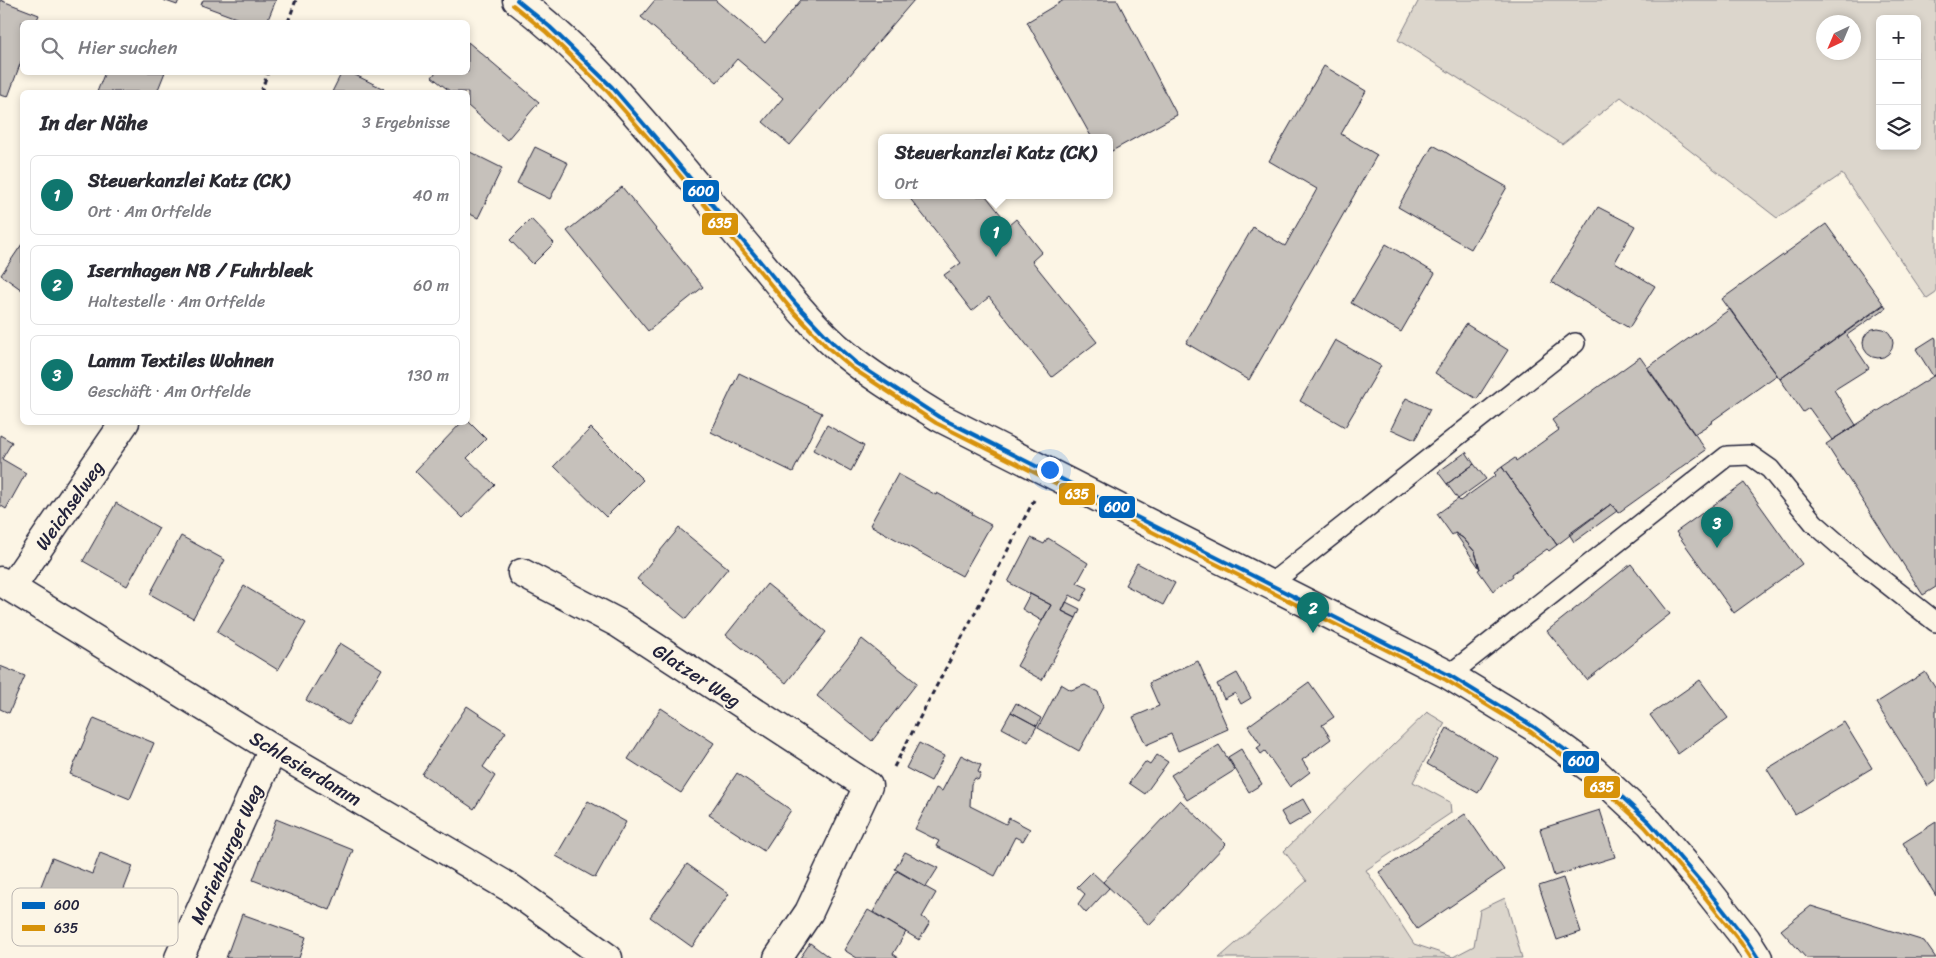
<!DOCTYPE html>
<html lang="de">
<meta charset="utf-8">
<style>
:root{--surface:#fff;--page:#f7f7f7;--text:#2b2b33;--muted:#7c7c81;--line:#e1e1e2;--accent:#0f766e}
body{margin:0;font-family:Sriracha,sans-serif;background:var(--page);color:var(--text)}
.controls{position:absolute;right:15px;top:15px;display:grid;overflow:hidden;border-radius:8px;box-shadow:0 2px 8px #0003}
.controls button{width:45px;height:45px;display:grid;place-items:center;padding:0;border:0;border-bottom:1px solid var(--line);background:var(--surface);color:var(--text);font:25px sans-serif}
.compass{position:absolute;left:1816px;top:15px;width:45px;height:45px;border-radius:50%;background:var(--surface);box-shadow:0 2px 8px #0003;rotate:224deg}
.you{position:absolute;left:1049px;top:469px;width:18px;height:18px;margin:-12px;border:4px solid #fff;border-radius:50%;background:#1a73e8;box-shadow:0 0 0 8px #1a73e833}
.badge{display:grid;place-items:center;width:32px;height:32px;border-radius:50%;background:var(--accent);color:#fff;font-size:16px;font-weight:700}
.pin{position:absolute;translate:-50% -41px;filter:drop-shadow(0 1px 2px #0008)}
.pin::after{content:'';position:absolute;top:26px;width:18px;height:15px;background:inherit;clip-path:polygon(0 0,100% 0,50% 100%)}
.popup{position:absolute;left:878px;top:134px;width:235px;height:65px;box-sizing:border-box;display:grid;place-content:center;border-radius:8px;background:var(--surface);filter:drop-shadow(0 1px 4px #0005);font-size:16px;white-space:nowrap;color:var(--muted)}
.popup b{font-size:19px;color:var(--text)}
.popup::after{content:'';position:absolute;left:50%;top:100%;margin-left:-10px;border:10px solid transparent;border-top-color:var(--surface)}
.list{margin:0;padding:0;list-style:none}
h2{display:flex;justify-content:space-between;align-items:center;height:65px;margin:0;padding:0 20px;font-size:21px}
h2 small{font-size:16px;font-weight:400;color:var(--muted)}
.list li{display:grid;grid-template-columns:32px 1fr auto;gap:15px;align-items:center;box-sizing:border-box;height:80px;margin:0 10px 10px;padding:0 10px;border:1px solid var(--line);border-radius:8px}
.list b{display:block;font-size:19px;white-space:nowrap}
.list p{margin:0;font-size:16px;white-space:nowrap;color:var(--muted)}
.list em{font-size:16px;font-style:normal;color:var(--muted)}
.icon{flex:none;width:28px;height:28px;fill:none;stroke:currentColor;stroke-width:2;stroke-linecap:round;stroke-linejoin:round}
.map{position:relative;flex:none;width:1936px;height:958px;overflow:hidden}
.search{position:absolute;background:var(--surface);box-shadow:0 2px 8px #0003;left:20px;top:20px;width:450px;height:55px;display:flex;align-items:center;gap:12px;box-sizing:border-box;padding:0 18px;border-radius:8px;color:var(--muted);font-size:19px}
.panel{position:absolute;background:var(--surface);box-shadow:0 2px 8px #0003;left:20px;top:90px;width:450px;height:335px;border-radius:8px}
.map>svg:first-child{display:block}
</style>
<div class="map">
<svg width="1936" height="958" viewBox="0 0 1936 958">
<rect width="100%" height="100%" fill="#fcf5e5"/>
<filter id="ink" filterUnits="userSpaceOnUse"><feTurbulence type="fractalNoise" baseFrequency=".02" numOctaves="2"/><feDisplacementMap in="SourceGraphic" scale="10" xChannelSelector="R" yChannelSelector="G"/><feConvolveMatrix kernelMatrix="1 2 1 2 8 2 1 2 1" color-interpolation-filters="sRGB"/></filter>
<g filter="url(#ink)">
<path fill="#dcd6cc" stroke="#7f7c84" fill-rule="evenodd" d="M1419,0H1936V293L1927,299L1842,174L1777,218L1621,97L1562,144L1398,40ZM1880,19H1917V146H1880ZM1824,22H1854V52H1824Z
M1427,712L1445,723L1413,782L1450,802L1451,813L1366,870L1414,944L1453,957L1474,946L1480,910L1505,898L1522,958H1219L1307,881L1284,851Z"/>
<path fill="#c6c1bb" stroke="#22223b" d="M0,0L39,15L36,22H22V59L8,97L0,95Z
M163,0H179L177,5Z
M203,0H276L267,22H247L201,5Z
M655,0H715L765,43L801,0H914L790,145L763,122L783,98L737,59L717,82L641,17Z
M1064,0H1117L1177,115L1110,152V138H1092L1027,22Z
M468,42L539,102L507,140L468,106V92H451L432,77L436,72H468Z
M1324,66L1366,91L1341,134L1377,155L1249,380L1186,343L1253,227L1285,246L1317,189L1269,161Z
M105,72H165L157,92H97Z
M342,72H349L384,89L382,92H332Z
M1433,145L1507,187L1471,249L1398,207Z
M535,147L568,163L550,199L517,183Z
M468,151L502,168L478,218L468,213Z
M622,187L703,287L648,331L567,231Z
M908,196H986L1009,225L1016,219L1042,252L1032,261L1097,342L1052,377L989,297L972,311L944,275L961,263Z
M1598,207L1635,226L1615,262L1655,286L1629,328L1551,282Z
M531,219L554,243L533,264L510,240Z
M1826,224L1884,305L1780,379L1722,299Z
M22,244V290L1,275Z
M1386,244L1435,273L1401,332L1351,303Z
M1884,304L1886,308L1847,335L1869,368L1834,390L1856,425L1832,440L1809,408L1803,412L1780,379Z
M1730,309L1777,375L1712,421L1713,422L1694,434L1647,368Z
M1466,324L1508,350L1477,399L1435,373Z
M1863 343a15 15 0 1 1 30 0a15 15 0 1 1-30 0Z
M1935,337L1936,339V377L1935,375L1933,376L1916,349Z
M1335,340L1381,366L1345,427L1300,401Z
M1640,357L1706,450L1618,513L1611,504L1557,545L1502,467L1515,458L1516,461L1559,430L1552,420Z
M739,373L822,413L793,472L711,432Z
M1935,375L1936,377V587L1923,595L1826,444Z
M1406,398L1430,409L1415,440L1391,429Z
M468,421L486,439L467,458L495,485L463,518L415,471L462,422H468Z
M827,425L864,446L851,471L813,450Z
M591,428L643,480L606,517L554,466Z
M0,435L12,442L2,459L26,473L6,509L0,505Z
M1466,452L1474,464L1447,484L1438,472Z
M1474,464L1486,479L1458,499L1447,484Z
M1502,467L1557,545L1549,551L1547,549L1512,574L1513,576L1493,591L1478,570L1480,569L1475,552L1463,538L1455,533L1452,535L1437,514L1458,499L1460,501L1496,475L1494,473Z
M898,474L936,495L937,493L973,513L972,515L991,525L962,576L870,525Z
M1744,483L1802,564L1734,613L1676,532Z
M116,503L159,528L127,586L83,561Z
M1611,504L1617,511L1574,542L1569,534Z
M679,528L728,568L686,619L637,579Z
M1455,533L1463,538L1475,552L1480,569Z
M181,536L225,560L193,618L150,594Z
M1031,538L1044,544L1048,538L1088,563L1077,583L1088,588L1081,601L1070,595L1062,611L1076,618L1042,680L1017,666L1051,605L1008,582Z
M1137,563L1175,583L1163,605L1125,585Z
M1631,564L1670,614L1587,680L1547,631Z
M767,584L826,632L786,683L726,635Z
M244,586L306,623L278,670L217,632Z
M1030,594L1051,605L1042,621L1022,609Z
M1066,602L1080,609L1076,618L1062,611Z
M862,639L917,683L872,741L817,696Z
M340,643L382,669L348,725L306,700Z
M1198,661L1228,729L1178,751L1171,734L1146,745L1133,717L1159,706L1149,683Z
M0,666L25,676L9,713L0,709Z
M1925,672L1936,689V780L1928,786L1876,703Z
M1237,673L1251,698L1241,704L1235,693L1224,699L1217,684Z
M1700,680L1728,718L1678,754L1650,715Z
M1309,682L1334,717L1322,725L1331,739L1302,760L1310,772L1290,787L1265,751L1261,754L1257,748L1261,745L1248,726Z
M1061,684L1071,690L1085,685L1098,692L1103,707L1079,751L1038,728Z
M1016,703L1041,718L1037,726L1011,712Z
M467,706L506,732L483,767L495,776L474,809L422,774Z
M661,708L714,743L681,793L628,759Z
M1011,712L1037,726L1028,742L1002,728Z
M94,718L154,743L130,799L70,774Z
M1844,722L1872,768L1795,814L1767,769Z
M1447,728L1498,758L1478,793L1427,764Z
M919,743L944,756L931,781L906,768Z
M1219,745L1235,770L1187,800L1171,775Z
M1241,749L1262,784L1249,792L1228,757Z
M961,755L981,765L978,772L981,774L978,780L975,778L971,784L970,806L1006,824L1009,818L1030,829L1023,841L1015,837L995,876L936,846L939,841L915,829L936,788L942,791Z
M1157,755L1168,762L1145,794L1129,783L1145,762L1150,765Z
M737,773L791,810L764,851L709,815Z
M1303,799L1311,813L1289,826L1281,812Z
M1180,800L1226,844L1149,925L1103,882Z
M588,801L626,822L595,878L556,856Z
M1600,810L1615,857L1554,876L1540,829Z
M1465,814L1504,870L1417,929L1379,872Z
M276,819L353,850L330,910L253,880Z
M1936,822V896L1903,843Z
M905,852L938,868L926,887L895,869Z
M100,853L133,866L112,920L39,891L52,858L92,874Z
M687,864L729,894L692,947L650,917Z
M897,871L936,893L922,917L930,922L919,940L873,912Z
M1092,872L1109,888L1086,913L1078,904L1085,894L1077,887Z
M1563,878L1581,932L1557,940L1539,886Z
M1811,906L1924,941L1936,958H1806L1781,930Z
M868,910L906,932L893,954L899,958H857L844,950Z
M242,914L306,937L299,958H226Z
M810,943L830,958H800Z"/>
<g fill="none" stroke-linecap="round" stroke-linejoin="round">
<g stroke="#22223b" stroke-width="22">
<path id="service" d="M1269,585L1575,343
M1449,675L1727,456L1750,455L1770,469L1814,523L1853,557L1936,622"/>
</g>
<g stroke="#22223b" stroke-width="31">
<path id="minor" d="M522,573L618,623L868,786L809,912L778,958
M0,581L273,749L512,889L608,958
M11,588L125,422
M179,958L273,749"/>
</g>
<g stroke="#22223b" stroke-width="31">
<path id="secondary" d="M517,0C608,69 677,164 751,251C781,286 809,324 845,354C874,378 907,397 939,417L1449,675L1534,727L1594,771L1650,823L1705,887L1746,939L1758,958"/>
</g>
<path stroke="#22223b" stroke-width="3" stroke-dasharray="5 4" stroke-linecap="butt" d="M288,22L296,0
M261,92L268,72
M894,767L1034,500"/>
<use href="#service" stroke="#fcf5e5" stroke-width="19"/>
<use href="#minor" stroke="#fcf5e5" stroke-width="28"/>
<use href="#secondary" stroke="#fcf5e5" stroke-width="28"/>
<g stroke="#fcf5e5" stroke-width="8">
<path id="bus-1" d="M517,0L550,27L612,87L668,152L796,304L832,342L856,363L939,417L1449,675L1534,727L1594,771L1650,823L1705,887L1746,939L1758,958"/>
</g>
<g stroke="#fcf5e5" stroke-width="8">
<path id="bus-2" d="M513,5L546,32L607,91L664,156L791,309L827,347L852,368L936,423L1446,680L1531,732L1590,776L1645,827L1700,891L1741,943L1751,958"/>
</g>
<use href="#bus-1" stroke="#0065bd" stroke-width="4"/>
<use href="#bus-2" stroke="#d79209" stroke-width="4"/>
</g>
</g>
<g text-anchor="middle" stroke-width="4" stroke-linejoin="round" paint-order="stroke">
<g font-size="19" fill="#22223b" stroke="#fcf5e5">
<text transform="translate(69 505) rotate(-55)" y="7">Weichselweg</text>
<text transform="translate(697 675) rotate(33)" y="7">Glatzer Weg</text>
<text transform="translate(306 768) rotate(31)" y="7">Schlesierdamm</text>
<text transform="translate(226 854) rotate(-66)" y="7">Marienburger Weg</text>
</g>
</g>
<rect x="12" y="888" width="166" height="58" rx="8" fill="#fcf5e5" stroke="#bbb6b2" stroke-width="1"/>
<rect x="22" y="902" width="23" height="7" fill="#0065bd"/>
<rect x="22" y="925" width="23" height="6" fill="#d79209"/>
<g font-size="14" fill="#22223b">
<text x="54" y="910">600</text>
<text x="54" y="933">635</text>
</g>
<g stroke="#fcf5e5" stroke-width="2">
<rect x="682" y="179" width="38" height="24" rx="5" fill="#0065bd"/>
<rect x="701" y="212" width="38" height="24" rx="5" fill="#d79209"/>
<rect x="1058" y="482" width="38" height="24" rx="5" fill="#d79209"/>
<rect x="1098" y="495" width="38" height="24" rx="5" fill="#0065bd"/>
<rect x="1562" y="750" width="38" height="24" rx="5" fill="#0065bd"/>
<rect x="1583" y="775" width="38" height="24" rx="5" fill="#d79209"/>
</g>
<g font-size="14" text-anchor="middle" font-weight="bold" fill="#fff">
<text x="701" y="196">600</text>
<text x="720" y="228">635</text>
<text x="1077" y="499">635</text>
<text x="1117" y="512">600</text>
<text x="1581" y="766">600</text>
<text x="1602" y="792">635</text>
</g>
</svg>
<div class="controls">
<button>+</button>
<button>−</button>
<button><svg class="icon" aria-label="layers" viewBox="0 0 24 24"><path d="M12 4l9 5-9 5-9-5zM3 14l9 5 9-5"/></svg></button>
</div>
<svg class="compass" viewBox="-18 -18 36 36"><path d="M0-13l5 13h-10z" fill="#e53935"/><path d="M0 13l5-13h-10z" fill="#7c7c81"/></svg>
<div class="you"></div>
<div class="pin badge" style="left:996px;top:257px">1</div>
<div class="popup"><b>Steuerkanzlei Katz (CK)</b>Ort</div>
<div class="pin badge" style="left:1313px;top:633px">2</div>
<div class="pin badge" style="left:1717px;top:548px">3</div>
<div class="search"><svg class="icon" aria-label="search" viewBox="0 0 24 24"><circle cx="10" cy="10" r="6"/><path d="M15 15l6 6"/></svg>Hier suchen</div>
<section class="panel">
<h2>In der Nähe<small>3 Ergebnisse</small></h2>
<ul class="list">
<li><span class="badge">1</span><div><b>Steuerkanzlei Katz (CK)</b><p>Ort · Am Ortfelde</p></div><em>40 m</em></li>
<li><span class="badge">2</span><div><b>Isernhagen NB / Fuhrbleek</b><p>Haltestelle · Am Ortfelde</p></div><em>60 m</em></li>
<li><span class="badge">3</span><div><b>Lamm Textiles Wohnen</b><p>Geschäft · Am Ortfelde</p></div><em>130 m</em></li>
</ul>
</section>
</div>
